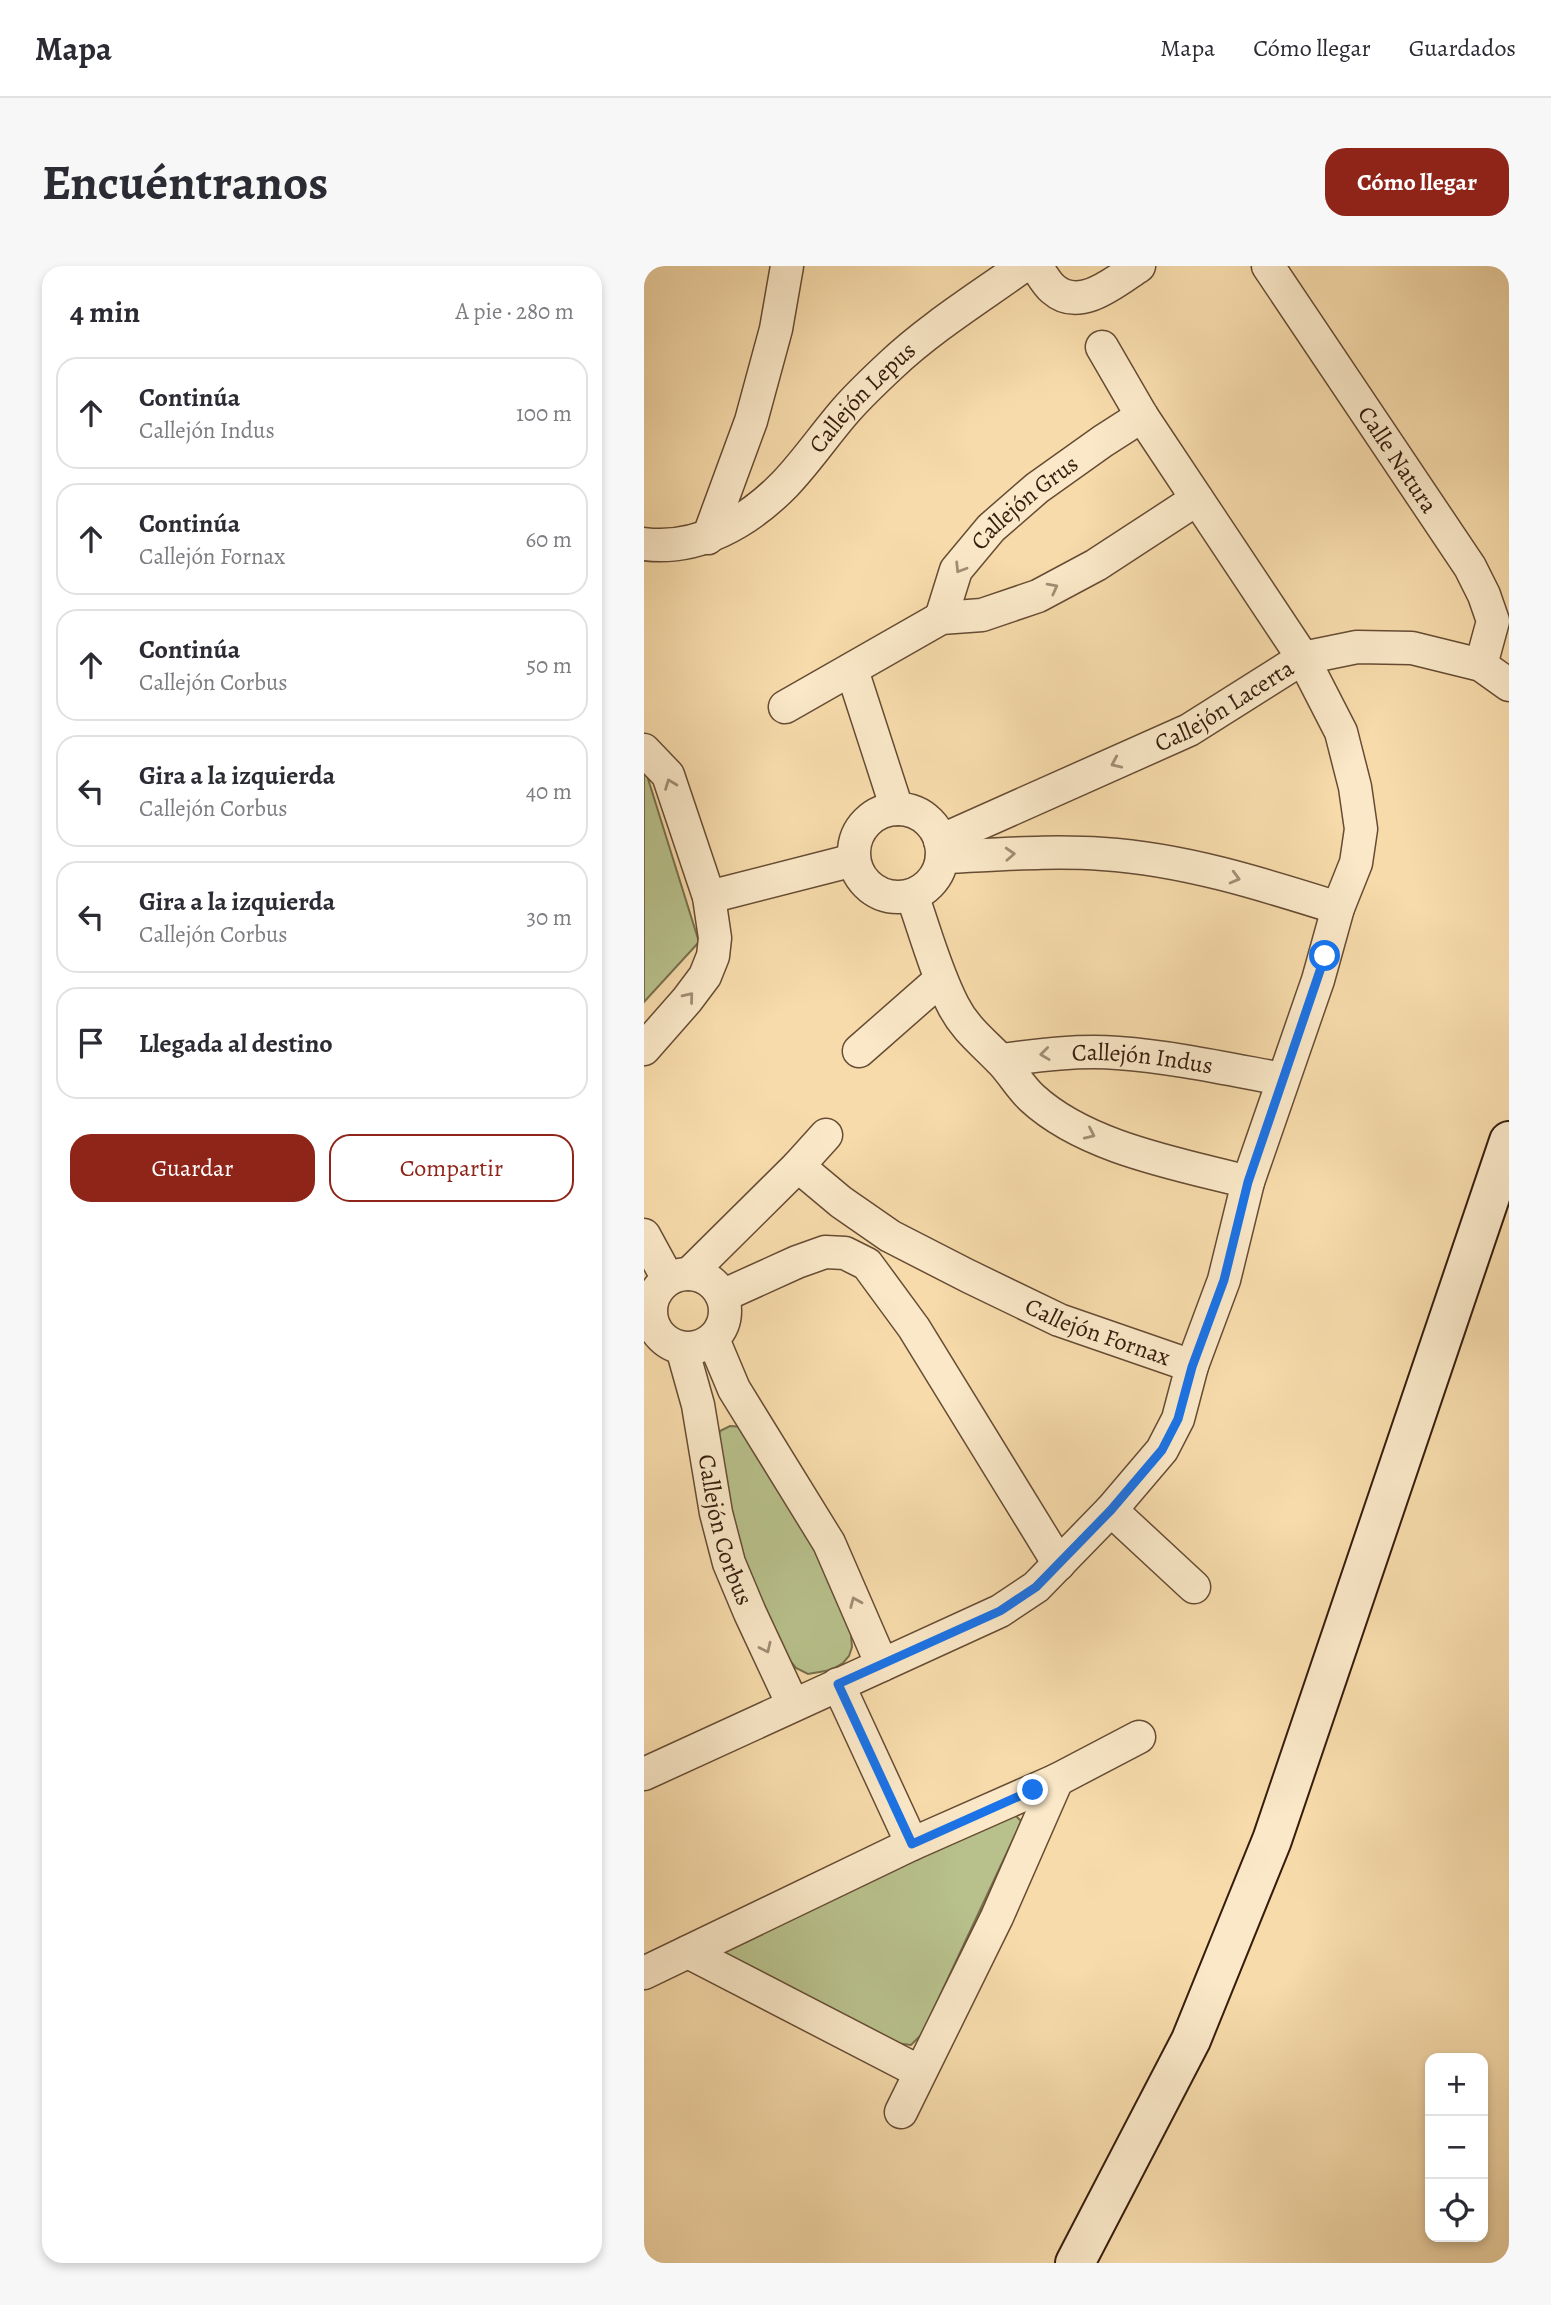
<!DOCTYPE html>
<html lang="es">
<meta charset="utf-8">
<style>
:root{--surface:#fff;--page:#f7f7f7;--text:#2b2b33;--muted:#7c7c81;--line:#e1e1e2;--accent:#8f2418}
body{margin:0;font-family:Alegreya,serif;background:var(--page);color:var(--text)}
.controls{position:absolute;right:21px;bottom:21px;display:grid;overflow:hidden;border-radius:14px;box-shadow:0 4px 10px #0003}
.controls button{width:63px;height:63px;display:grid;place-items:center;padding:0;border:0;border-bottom:2px solid var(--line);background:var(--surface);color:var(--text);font:35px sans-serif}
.stop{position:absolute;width:21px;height:21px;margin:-16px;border:5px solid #1a73e8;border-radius:50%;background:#fff}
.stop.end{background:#1a73e8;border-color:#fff;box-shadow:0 2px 7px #0008}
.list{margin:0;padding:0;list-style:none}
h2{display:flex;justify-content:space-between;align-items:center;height:91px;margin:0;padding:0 28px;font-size:30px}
h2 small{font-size:23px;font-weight:400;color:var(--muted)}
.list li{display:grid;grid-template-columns:46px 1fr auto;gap:21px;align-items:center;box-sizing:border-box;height:112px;margin:0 14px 14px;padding:0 14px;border:2px solid var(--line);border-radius:21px}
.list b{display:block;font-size:26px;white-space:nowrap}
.list p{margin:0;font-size:23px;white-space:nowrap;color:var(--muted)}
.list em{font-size:23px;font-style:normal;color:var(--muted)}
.actions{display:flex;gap:14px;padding:21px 28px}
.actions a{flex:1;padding:16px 0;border:2px solid var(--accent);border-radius:21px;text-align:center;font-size:24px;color:var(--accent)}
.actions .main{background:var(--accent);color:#fff}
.icon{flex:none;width:38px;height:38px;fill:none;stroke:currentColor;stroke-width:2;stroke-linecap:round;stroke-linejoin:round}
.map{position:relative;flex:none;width:865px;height:1997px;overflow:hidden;border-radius:21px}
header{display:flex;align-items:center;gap:42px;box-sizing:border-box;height:98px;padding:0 35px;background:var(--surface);border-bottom:2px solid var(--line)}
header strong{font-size:33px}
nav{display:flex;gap:38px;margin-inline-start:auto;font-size:24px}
.intro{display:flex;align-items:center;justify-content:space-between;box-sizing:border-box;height:168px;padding:0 42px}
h1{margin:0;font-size:49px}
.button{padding:18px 32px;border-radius:21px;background:var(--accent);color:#fff;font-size:24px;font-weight:700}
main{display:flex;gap:42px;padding:0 42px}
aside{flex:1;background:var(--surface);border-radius:21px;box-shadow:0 4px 10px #0003}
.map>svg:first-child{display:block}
</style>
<header>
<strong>Mapa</strong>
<nav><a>Mapa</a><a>Cómo llegar</a><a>Guardados</a></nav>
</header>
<div class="intro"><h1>Encuéntranos</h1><a class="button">Cómo llegar</a></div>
<main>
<aside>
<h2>4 min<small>A pie · 280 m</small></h2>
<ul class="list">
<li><svg class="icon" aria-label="ahead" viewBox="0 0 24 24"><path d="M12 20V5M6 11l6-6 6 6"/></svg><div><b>Continúa</b><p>Callejón Indus</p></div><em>100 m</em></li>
<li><svg class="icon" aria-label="ahead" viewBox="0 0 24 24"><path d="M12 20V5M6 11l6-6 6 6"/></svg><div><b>Continúa</b><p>Callejón Fornax</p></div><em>60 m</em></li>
<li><svg class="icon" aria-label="ahead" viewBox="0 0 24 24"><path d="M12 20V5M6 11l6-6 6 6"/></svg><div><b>Continúa</b><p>Callejón Corbus</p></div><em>50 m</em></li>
<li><svg class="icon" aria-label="left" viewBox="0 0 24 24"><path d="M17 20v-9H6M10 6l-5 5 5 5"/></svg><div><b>Gira a la izquierda</b><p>Callejón Corbus</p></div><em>40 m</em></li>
<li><svg class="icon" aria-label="left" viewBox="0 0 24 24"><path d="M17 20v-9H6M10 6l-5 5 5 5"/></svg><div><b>Gira a la izquierda</b><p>Callejón Corbus</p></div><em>30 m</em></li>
<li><svg class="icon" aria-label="arrive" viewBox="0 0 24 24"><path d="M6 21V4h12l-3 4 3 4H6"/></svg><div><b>Llegada al destino</b></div></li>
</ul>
<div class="actions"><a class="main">Guardar</a><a>Compartir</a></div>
</aside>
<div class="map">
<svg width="865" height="1997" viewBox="0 0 865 1997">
<rect width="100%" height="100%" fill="#f7dbab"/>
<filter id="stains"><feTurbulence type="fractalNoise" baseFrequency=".00286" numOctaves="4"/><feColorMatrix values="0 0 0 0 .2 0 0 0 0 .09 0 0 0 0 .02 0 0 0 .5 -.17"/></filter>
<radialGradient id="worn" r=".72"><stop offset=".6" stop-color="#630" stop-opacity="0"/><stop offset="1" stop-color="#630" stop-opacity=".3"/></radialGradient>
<path fill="#b8c18c" stroke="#776f4c" stroke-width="2" d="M0,500L55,676L0,736Z
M86,1160L99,1161L174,1276L206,1358L208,1381L205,1390L199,1397L187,1404L164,1408L152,1402L137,1384L86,1260L74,1171L76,1165Z
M368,1549L372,1550L377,1555L373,1565L278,1768L267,1779L251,1777L86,1696L76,1684Z"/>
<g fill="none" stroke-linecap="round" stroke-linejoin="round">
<g stroke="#664c34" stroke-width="35">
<g id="street">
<path d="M392,0C397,7 402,17 409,23C436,47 472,15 495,0"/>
<path id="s1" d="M624,0L826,301L840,329L849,355L837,399"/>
<path d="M64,272L107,155L132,63L143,0"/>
<path id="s2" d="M0,278C54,285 104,256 141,218C163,195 181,168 202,144C216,128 232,113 247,99C286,62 336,31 379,0"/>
<path id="s3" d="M297,352L312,304L347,262L393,222L459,175L498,150"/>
<path d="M208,404L253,543"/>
<path d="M141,441L297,352L338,349L394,330L452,299L553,233"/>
<path d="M0,484L24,509L65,631L71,672L69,690L61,710L43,734L0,783"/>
<circle cx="254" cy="587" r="44"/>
<path id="s4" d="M296,575L545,464L659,392L713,381L768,382L837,399L865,419"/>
<path d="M298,591C351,589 406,584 459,588C539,593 618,618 694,642"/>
<path d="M268,629C281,665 291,704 309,739C321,763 339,776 357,795C368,806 376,821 388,832C442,882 535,898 604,916"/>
<path d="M65,631L210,594"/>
<path d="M215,785L297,713"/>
<path id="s5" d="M357,794C396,789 435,784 474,787C529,791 584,803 638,813"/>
<path id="s6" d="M154,900L197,936L246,970L324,1010L415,1054L548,1100"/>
<path d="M0,969L24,1013"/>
<circle cx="44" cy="1045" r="37"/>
<path d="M45,1008L154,900L182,869"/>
<path d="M78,1030L153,996L181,986L201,987L223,998L270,1062L415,1298"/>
<path d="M69,1073L90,1123L185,1277L238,1399"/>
<path id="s7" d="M38,1082L54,1139L72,1247L85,1297L106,1347L149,1439"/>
<path d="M467,1244L550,1321"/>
<path d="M194,1418L268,1578"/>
<path d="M0,1508L356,1345L392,1321L467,1244L518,1184L534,1153L548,1100L580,1014L604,916L674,714L694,642L712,597L717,563L711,521L697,466L659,392L498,150L458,81"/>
<path d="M44,1686L276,1806"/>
<path d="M0,1707L268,1578L413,1514L495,1471"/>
<path d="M257,1846L353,1651L413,1514"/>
</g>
</g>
<g stroke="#361d0d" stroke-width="42">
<path id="secondary" d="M431,1997L547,1774L628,1574L865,875"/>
</g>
<use href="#street" stroke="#fae8c8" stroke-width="32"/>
<use href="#secondary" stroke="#fae8c8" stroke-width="38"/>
</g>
<defs><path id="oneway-chevron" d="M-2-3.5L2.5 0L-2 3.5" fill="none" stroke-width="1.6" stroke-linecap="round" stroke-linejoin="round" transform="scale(1.75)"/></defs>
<g stroke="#a28d74">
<use href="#oneway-chevron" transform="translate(316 302) rotate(122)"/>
<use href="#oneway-chevron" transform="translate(409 322) rotate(-28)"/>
<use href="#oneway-chevron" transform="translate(472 497) rotate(156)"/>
<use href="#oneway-chevron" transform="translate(26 518) rotate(-111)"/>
<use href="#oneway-chevron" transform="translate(366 588) rotate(-3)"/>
<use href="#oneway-chevron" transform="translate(591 612) rotate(15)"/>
<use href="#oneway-chevron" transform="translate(45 731) rotate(-51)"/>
<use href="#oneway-chevron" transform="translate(401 788) rotate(173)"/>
<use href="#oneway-chevron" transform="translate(446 868) rotate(25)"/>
<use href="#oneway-chevron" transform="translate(211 1336) rotate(-113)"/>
<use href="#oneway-chevron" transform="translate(122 1382) rotate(65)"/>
</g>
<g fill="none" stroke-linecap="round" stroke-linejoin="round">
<path stroke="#1a73e8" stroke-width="9" d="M389,1524L268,1578L194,1418L356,1345L392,1321L467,1244L518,1184L534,1153L548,1101L580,1014L604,916L681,690"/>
</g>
<g text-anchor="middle" stroke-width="5" stroke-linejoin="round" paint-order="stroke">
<g font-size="24" fill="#361d0d" stroke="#fae8c8">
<text dy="8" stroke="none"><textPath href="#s2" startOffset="275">Callejón Lepus</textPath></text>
<text dy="8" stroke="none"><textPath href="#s1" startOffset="233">Calle Natura</textPath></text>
<text dy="8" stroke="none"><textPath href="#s3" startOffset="147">Callejón Grus</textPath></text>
<text dy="8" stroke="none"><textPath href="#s4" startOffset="315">Callejón Lacerta</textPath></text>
<text dy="8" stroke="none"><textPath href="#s5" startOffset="142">Callejón Indus</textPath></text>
<text dy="8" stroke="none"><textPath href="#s6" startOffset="345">Callejón Fornax</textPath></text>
<text dy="8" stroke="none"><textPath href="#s7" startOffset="187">Callejón Corbus</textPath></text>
</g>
</g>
<rect width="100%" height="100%" filter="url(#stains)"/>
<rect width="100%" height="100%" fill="url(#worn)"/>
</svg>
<div class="controls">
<button>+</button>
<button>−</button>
<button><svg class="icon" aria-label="locate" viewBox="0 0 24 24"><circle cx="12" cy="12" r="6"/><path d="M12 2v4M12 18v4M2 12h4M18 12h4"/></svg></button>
</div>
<div class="stop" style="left:681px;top:690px"></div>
<div class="stop end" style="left:389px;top:1524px"></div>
</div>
</main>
